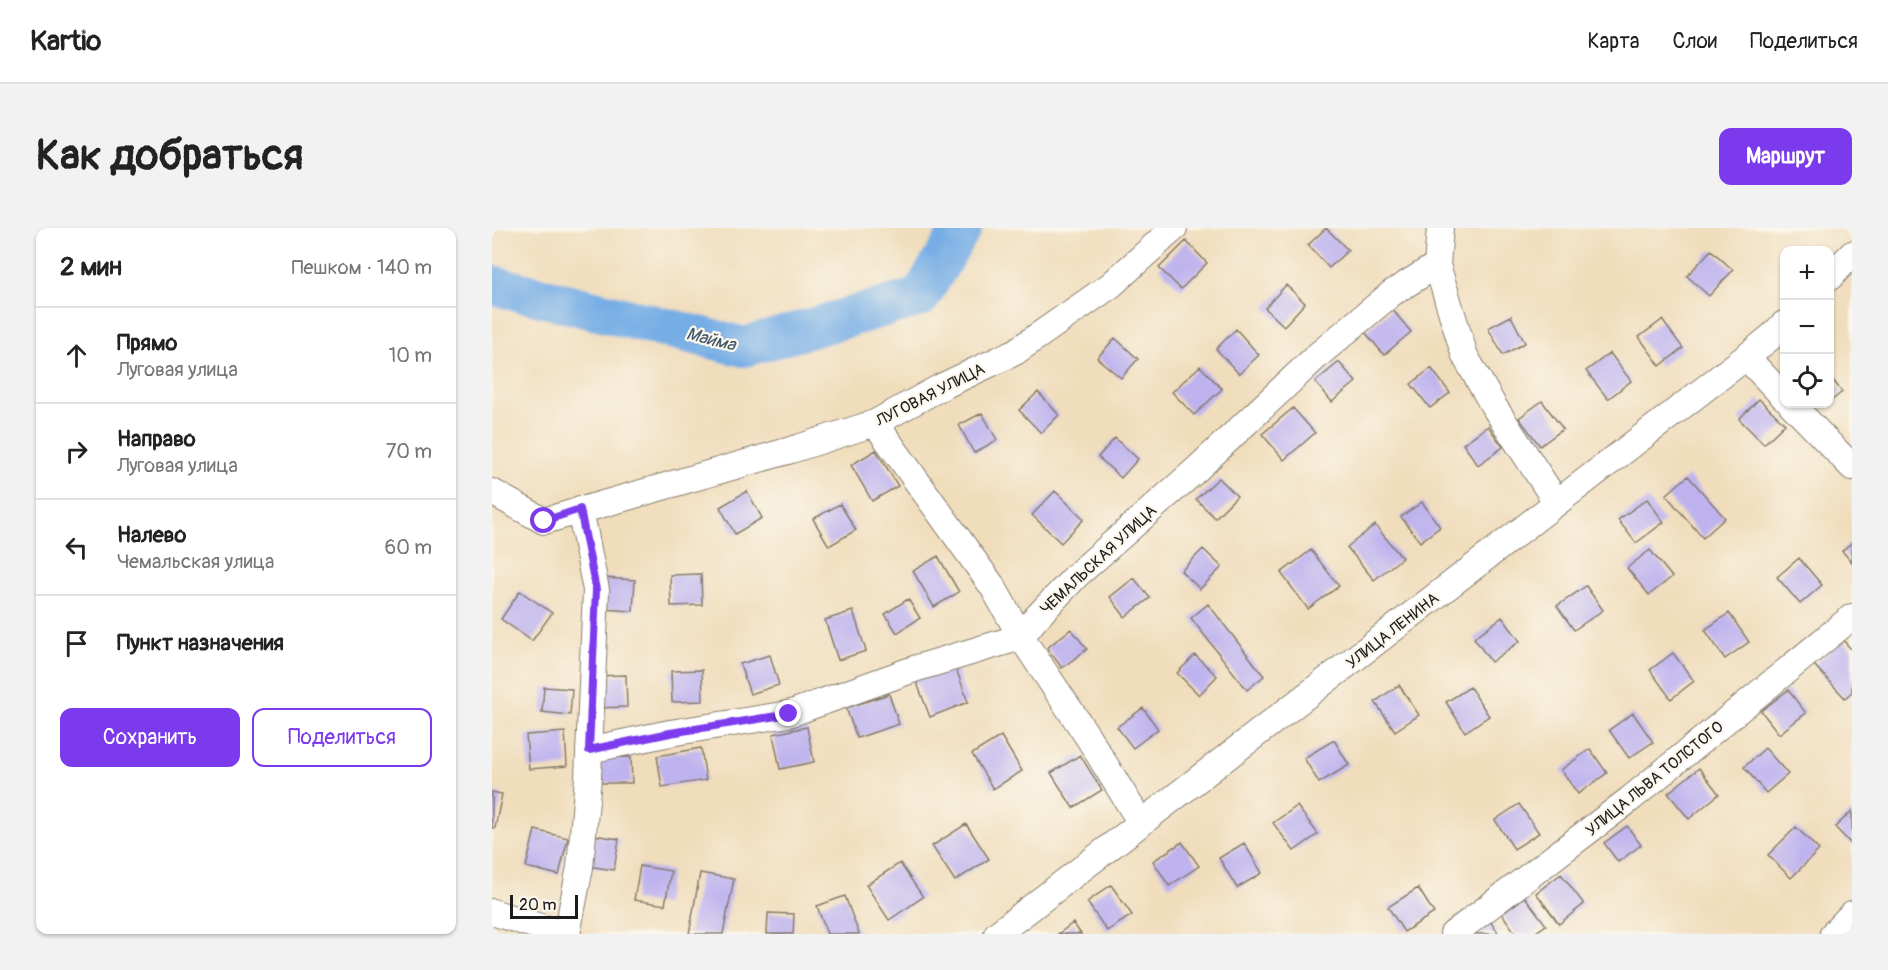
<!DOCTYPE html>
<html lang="ru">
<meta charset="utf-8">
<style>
:root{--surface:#fff;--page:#f2f2f2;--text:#222;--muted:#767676;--line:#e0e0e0;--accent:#7c3aed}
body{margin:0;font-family:Pangolin,sans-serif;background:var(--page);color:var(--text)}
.controls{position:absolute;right:18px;top:18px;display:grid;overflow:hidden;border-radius:12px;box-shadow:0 2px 4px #0004}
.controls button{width:54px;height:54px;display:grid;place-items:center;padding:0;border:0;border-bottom:2px solid var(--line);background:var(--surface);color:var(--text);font:30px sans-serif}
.scale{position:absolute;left:18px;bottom:15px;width:68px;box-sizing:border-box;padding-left:6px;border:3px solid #1c1c1c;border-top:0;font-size:16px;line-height:21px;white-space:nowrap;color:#1c1c1c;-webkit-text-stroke:4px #fbf7ec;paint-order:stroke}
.stop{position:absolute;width:18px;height:18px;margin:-14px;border:4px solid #7c3aed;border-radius:50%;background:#fff}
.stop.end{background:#7c3aed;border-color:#fff;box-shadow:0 2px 6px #0008}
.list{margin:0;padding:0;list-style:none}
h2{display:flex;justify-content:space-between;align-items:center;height:78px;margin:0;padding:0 24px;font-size:26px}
h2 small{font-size:20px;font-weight:400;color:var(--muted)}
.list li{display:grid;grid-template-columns:39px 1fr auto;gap:18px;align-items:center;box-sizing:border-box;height:96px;padding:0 24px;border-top:2px solid var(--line)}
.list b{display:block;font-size:22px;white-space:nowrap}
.list p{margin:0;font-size:20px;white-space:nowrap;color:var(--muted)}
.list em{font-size:20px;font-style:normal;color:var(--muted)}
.actions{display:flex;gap:12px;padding:18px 24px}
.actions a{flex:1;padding:14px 0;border:2px solid var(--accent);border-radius:12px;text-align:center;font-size:21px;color:var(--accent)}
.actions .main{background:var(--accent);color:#fff}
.icon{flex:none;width:33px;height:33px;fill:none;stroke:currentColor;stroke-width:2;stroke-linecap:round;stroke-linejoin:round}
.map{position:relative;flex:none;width:1360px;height:706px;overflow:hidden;border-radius:12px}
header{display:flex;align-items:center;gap:36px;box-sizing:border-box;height:84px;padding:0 30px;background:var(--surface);border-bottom:2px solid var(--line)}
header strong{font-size:28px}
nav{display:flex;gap:33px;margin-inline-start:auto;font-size:21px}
.intro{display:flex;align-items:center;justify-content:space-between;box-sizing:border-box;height:144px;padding:0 36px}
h1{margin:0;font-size:42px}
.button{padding:15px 27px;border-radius:12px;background:var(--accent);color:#fff;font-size:21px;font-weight:700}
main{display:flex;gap:36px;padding:0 36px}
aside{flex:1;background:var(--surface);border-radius:12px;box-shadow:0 2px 4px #0004}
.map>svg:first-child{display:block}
</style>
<header>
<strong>Kartio</strong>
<nav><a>Карта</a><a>Слои</a><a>Поделиться</a></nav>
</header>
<div class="intro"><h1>Как добраться</h1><a class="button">Маршрут</a></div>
<main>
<aside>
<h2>2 мин<small>Пешком · 140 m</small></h2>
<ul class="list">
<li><svg class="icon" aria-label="ahead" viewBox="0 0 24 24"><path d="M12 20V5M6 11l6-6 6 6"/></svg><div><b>Прямо</b><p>Луговая улица</p></div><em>10 m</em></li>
<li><svg class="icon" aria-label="right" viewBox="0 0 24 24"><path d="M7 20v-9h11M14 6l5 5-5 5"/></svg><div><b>Направо</b><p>Луговая улица</p></div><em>70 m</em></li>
<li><svg class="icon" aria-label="left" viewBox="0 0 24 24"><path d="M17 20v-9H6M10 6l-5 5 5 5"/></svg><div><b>Налево</b><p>Чемальская улица</p></div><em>60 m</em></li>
<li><svg class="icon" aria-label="arrive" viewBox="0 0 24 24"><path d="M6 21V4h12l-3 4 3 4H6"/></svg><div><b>Пункт назначения</b></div></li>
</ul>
<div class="actions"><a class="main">Сохранить</a><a>Поделиться</a></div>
</aside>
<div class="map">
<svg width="1360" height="706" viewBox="0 0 1360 706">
<rect width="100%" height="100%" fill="#fbf7ec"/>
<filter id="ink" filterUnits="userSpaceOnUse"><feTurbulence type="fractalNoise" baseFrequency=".0167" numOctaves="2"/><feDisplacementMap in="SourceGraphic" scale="12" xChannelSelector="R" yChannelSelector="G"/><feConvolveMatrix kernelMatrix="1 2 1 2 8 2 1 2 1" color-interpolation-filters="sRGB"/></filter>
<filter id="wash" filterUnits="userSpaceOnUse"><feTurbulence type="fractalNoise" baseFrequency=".008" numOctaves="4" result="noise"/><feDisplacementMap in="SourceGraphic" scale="24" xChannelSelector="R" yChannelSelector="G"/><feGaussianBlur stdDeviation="1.35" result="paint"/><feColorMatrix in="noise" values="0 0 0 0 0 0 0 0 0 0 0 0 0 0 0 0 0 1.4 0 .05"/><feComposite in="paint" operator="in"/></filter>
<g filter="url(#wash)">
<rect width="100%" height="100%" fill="#f0ddbc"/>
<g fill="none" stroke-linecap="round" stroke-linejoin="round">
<path stroke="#76ade5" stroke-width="40" d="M0,57L252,119L428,69L470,0"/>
</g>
<g id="blocks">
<path fill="#beb3ee" d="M834,0L856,22L837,40L816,17Z
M694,13L715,35L689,61L667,40Z
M1219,22L1241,42L1217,68L1195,48Z
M794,57L813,75L792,98L773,80Z
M900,81L919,104L892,127L873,104Z
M1019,88L1033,115L1011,127L996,100Z
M1170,92L1191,120L1168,138L1147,109Z
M744,101L767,127L747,146L724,121Z
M623,110L646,131L629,150L605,130Z
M1118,125L1139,153L1116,171L1094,143Z
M847,134L864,154L840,174L823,154Z
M708,138L730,161L702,187L680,164Z
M939,140L958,165L938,180L919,156Z
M1338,148L1350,164L1338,174Z
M546,164L567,187L549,205L527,182Z
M1267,171L1293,196L1272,216L1247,191Z
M1050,173L1071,201L1048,218L1027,190Z
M801,180L823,205L792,232L770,206Z
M490,185L505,212L482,225L467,197Z
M996,198L1011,219L986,237L971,216Z
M623,210L646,231L629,250L606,229Z
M384,222L406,258L380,273L359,237Z
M1196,248L1233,290L1211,310L1174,267Z
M727,250L745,268L723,290L704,271Z
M255,263L270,290L243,306L228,279Z
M563,263L592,291L569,315L540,287Z
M1155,271L1172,294L1144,315L1126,292Z
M930,274L948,299L928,314L909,289Z
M348,276L364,302L337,318L321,291Z
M883,297L910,330L882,352L855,319Z
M1360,314V334L1350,323Z
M711,321L730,339L708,361L689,343Z
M819,322L847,358L816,381L789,345Z
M1158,322L1180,349L1157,367L1135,340Z
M446,328L467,364L442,379L421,343Z
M1307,330L1330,357L1308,376L1285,349Z
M209,346L210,377L179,378L178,347Z
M111,350L143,352L141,383L110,381Z
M642,350L658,370L633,389L618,369Z
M1094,358L1111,382L1082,402L1065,378Z
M28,363L60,385L40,413L9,391Z
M416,371L428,390L405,405L393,386Z
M716,376L772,448L755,462L699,390Z
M361,383L374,423L346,432L333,392Z
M1237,385L1257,414L1233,431L1213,402Z
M1010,389L1028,413L999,434L982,410Z
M579,401L595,421L570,440L555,420Z
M1350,411L1360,422V464L1353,470L1322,437Z
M1181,425L1202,453L1179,471L1158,442Z
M278,427L287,457L258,466L248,436Z
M703,427L725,448L707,467L685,445Z
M462,435L476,474L438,489L423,450Z
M210,442L211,473L180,474L179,443Z
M134,447L135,479L103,480V448Z
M907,457L927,487L903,503L883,474Z
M52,459L80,461L78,487L50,484Z
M978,459L997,488L973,504L954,474Z
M1296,462L1314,485L1287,506L1269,483Z
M397,466L407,496L365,510L354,480Z
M651,480L666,501L641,520L625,499Z
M1141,485L1161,514L1137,530L1117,502Z
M315,499L322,534L288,541L281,506Z
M73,504L75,538L37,541L34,507Z
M509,508L530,543L501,561L480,526Z
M842,512L857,537L827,555L812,530Z
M209,520L214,552L170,559L165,528Z
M1273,520L1296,546L1274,565L1252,539Z
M1098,521L1115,545L1086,566L1069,542Z
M588,527L610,562L581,580L559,545Z
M139,529L140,555H109L108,530Z
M1207,540L1227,566L1197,591L1176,565Z
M0,564L10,566L3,600H0Z
M1027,576L1047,605L1022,621L1003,592Z
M805,578L826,606L802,623L781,595Z
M1360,583V617L1343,599Z
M474,596L497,631L463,653L440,618Z
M1135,598L1149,617L1126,634L1112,615Z
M1304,599L1327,622L1299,650L1276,627Z
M43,602L76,610L67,647L34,639Z
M101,607L127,611L122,642L96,638Z
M690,614L707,638L677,658L661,633Z
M752,615L770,645L745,660L727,630Z
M408,635L431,669L397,692L374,657Z
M148,638L179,643L173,677L142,672Z
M208,645L242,651L231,706H197Z
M1069,646L1092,676L1067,696L1044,665Z
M619,657L640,687L615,703L595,674Z
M926,660L942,685L912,704L896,679Z
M353,668L367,706H335L325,678Z
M1033,669L1054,697L1041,706H1024L1010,686Z
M276,685L302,686L301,706H275Z
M998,693L1007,706H979Z
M581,695L589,706H566Z"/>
</g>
</g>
<g filter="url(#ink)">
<use href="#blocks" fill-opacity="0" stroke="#867c6c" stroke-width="1.5"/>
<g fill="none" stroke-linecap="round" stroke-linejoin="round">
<g stroke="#867c6c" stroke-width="28">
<path id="minor" d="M948,0L945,37L973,128L1001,177L1065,275
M1338,49L1360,26
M1254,129L1292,169
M1299,176L1360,239
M383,195L501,359L529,409L596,509L649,595
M0,264L52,293L299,222L383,195L449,159L523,124L619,57L682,0
M97,522L178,505L297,486L425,440L529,409L544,390L585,347L705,241L826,127L900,65L945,37
M0,684L71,706
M75,706L88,639L96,550L104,362L88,281
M505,706L1254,129L1279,109L1292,96
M961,706L1137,572L1360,389
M1341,706L1360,686"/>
</g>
<use href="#minor" stroke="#fff" stroke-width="26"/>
</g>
</g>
<g fill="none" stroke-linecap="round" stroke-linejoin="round" filter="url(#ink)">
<path stroke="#7c3aed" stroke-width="8" d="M52,293L88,281L104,362L97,522L178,505L297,486"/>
</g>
<g text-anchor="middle" stroke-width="4.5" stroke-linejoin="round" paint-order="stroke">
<g font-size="16" fill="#1c1c1c" stroke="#fbf7ec">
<text transform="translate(438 166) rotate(-27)" y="6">ЛУГОВАЯ УЛИЦА</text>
<text transform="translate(606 331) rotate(-43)" y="6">ЧЕМАЛЬСКАЯ УЛИЦА</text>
<text transform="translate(900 402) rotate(-38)" y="6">УЛИЦА ЛЕНИНА</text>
<text transform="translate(1162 550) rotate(-39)" y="6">УЛИЦА ЛЬВА ТОЛСТОГО</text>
</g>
<g font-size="18" font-style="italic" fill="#40566c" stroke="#fbf7ec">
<text transform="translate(219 111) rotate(14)" y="6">Майма</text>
</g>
</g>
</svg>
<div class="controls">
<button>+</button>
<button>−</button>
<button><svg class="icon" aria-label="locate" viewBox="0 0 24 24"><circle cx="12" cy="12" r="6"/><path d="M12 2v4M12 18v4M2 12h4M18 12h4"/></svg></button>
</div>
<div class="scale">20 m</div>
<div class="stop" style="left:52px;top:293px"></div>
<div class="stop end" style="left:297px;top:486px"></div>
</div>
</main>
